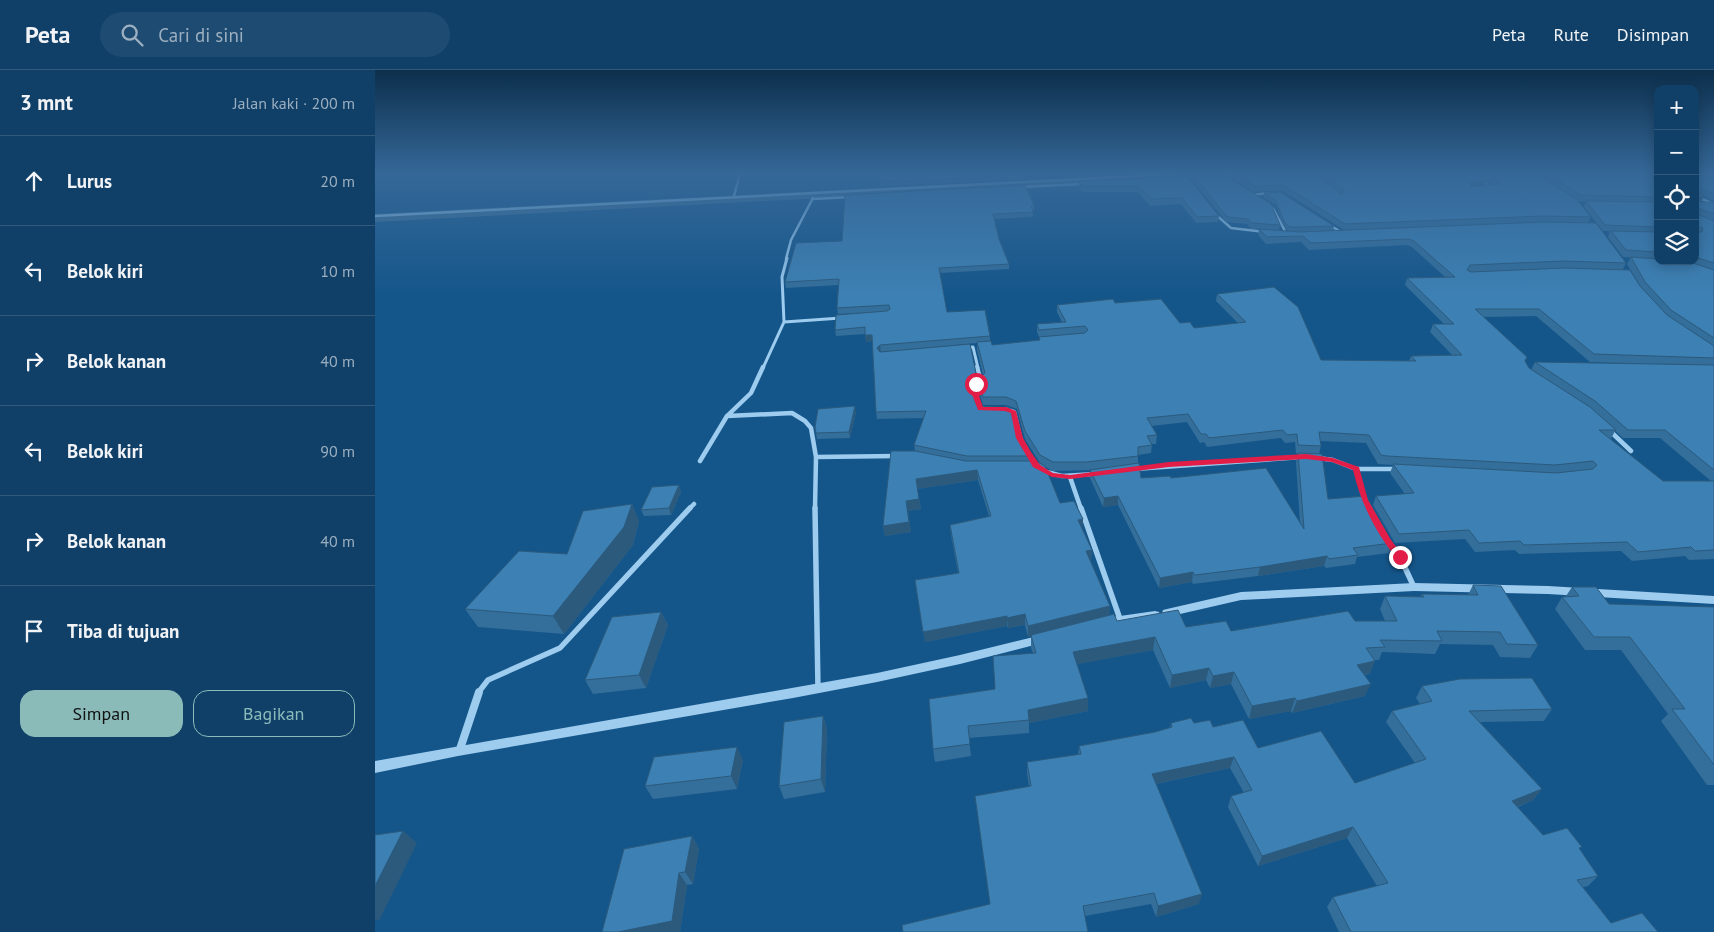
<!DOCTYPE html>
<html lang="id">
<meta charset="utf-8">
<style>
:root{--surface:#104068;--page:#1e4b71;--text:#f1f3f6;--muted:#9cafc0;--line:#30597c;--accent:#8bbbb9}
body{margin:0;font-family:"PT Sans",sans-serif;background:var(--page);color:var(--text)}
.controls{position:absolute;right:15px;top:15px;display:grid;overflow:hidden;border-radius:10px;box-shadow:0 2px 12px #0003}
.controls button{width:45px;height:45px;display:grid;place-items:center;padding:0;border:0;border-bottom:1px solid var(--line);background:var(--surface);color:var(--text);font:25px sans-serif}
.stop{position:absolute;width:15px;height:15px;margin:-11px;border:4px solid #e11d48;border-radius:50%;background:#fff}
.stop.end{background:#e11d48;border-color:#fff;box-shadow:0 1px 5px #0008}
.list{margin:0;padding:0;list-style:none}
h2{display:flex;justify-content:space-between;align-items:center;height:65px;margin:0;padding:0 20px;font-size:21px}
h2 small{font-size:16px;font-weight:400;color:var(--muted)}
.list li{display:grid;grid-template-columns:32px 1fr auto;gap:15px;align-items:center;box-sizing:border-box;height:90px;padding:0 20px;border-top:1px solid var(--line)}
.list b{display:block;font-size:19px;white-space:nowrap}
.list em{font-size:16px;font-style:normal;color:var(--muted)}
.actions{display:flex;gap:10px;padding:15px 20px}
.actions a{flex:1;padding:11px 0;border:1px solid var(--accent);border-radius:15px;text-align:center;font-size:18px;color:var(--accent)}
.actions .main{background:var(--accent);color:#111}
.icon{flex:none;width:28px;height:28px;fill:none;stroke:currentColor;stroke-width:2;stroke-linecap:round;stroke-linejoin:round}
.map{position:relative;flex:none;width:1339px;height:862px;overflow:hidden}
header{display:flex;align-items:center;gap:30px;box-sizing:border-box;height:70px;padding:0 25px;background:var(--surface);border-bottom:1px solid var(--line)}
header strong{font-size:24px}
nav{display:flex;gap:28px;margin-inline-start:auto;font-size:18px}
.search{width:350px;height:45px;background:var(--page);display:flex;align-items:center;gap:12px;box-sizing:border-box;padding:0 18px;border-radius:28px;color:var(--muted);font-size:19px}
main{display:flex}
aside{flex:1;background:var(--surface)}
.map>svg:first-child{display:block}
</style>
<header>
<strong>Peta</strong>
<div class="search"><svg class="icon" aria-label="search" viewBox="0 0 24 24"><circle cx="10" cy="10" r="6"/><path d="M15 15l6 6"/></svg>Cari di sini</div>
<nav><a>Peta</a><a>Rute</a><a>Disimpan</a></nav>
</header>
<main>
<aside>
<h2>3 mnt<small>Jalan kaki · 200 m</small></h2>
<ul class="list">
<li><svg class="icon" aria-label="ahead" viewBox="0 0 24 24"><path d="M12 20V5M6 11l6-6 6 6"/></svg><div><b>Lurus</b></div><em>20 m</em></li>
<li><svg class="icon" aria-label="left" viewBox="0 0 24 24"><path d="M17 20v-9H6M10 6l-5 5 5 5"/></svg><div><b>Belok kiri</b></div><em>10 m</em></li>
<li><svg class="icon" aria-label="right" viewBox="0 0 24 24"><path d="M7 20v-9h11M14 6l5 5-5 5"/></svg><div><b>Belok kanan</b></div><em>40 m</em></li>
<li><svg class="icon" aria-label="left" viewBox="0 0 24 24"><path d="M17 20v-9H6M10 6l-5 5 5 5"/></svg><div><b>Belok kiri</b></div><em>90 m</em></li>
<li><svg class="icon" aria-label="right" viewBox="0 0 24 24"><path d="M7 20v-9h11M14 6l5 5-5 5"/></svg><div><b>Belok kanan</b></div><em>40 m</em></li>
<li><svg class="icon" aria-label="arrive" viewBox="0 0 24 24"><path d="M6 21V4h12l-3 4 3 4H6"/></svg><div><b>Tiba di tujuan</b></div></li>
</ul>
<div class="actions"><a class="main">Simpan</a><a>Bagikan</a></div>
</aside>
<div class="map">
<svg width="1339" height="862" viewBox="0 0 1339 862">
<rect width="100%" height="100%" fill="#15568a"/>
<g fill="none" stroke-linecap="round" stroke-linejoin="round">
<path fill="#427298" fill-rule="evenodd" d="M836,104L830,107L776,110L770,107L773,104Z
M739,106L743,108V112L0,152V144Z"/>
<path stroke="#9dccef" stroke-width="2.5" d="M1096,104L1119,119
M845,106L864,105
M645,117L709,114
M877,125L894,123
M359,126L365,104
M1320,126L1339,134
M437,129L477,127
M893,133L899,140L911,163
M840,144L856,158L890,162
M0,146L802,104
M953,154L969,164
M411,189L416,170L438,128"/>
<path stroke="#9dccef" stroke-width="3" d="M409,252L466,248
M591,278L598,277L603,298
M388,298L409,252L407,207L412,188"/>
<path stroke="#9dccef" stroke-width="4.5" d="M602,297L606,312L598,316L603,336L607,339
M631,339L639,342L646,371L661,396
M352,346L417,343L430,351L436,358L441,387L440,439
M1234,360L1256,381
M441,387L522,386
M943,388L958,390L981,399
M325,391L352,346L376,323L388,297
M759,399L927,387
M668,401L687,406L721,404
M695,407L706,439
M990,432L981,399H1023
M314,439L319,434"/>
<path stroke="#9dccef" stroke-width="5.5" d="M440,438L443,619
M706,438L745,549
M1013,472L1025,487L1039,517
M103,623L113,610L185,578L315,438"/>
<path stroke="#9dccef" stroke-width="8" d="M85,679L104,622"/>
<path fill="#9dccef" fill-rule="evenodd" d="M1039,513L1173,516L1339,526V534L1173,524L1039,521L866,530L792,547L788,546L787,543L788,540L792,539L866,522Z
M780,541L784,542L785,545L784,548L780,549L731,556L727,555L726,552L727,549L731,548Z
M667,565L671,566L672,569L671,572L585,594L502,612L418,628L83,686L0,703V691L502,603L585,585Z"/>
</g>
<path fill="#346e9a" fill-rule="evenodd" d="M504,104L646,105V109L505,116Z
M697,104H736L698,106Z
M858,104H940L966,124L941,104H978L985,110H986L979,104H1102L1110,116L1120,115L1102,104H1168L1169,108L1172,110L1170,104H1283V191H1320V104H1339V131L1329,126L1326,132H1339V489L1314,490L1310,486L1257,491L1246,481L1144,484L1140,480L1100,482L1090,469L1020,473L998,435L1001,426L1030,424L1015,403L1018,395L1003,394L991,373L945,371L946,376L944,384L953,429L1013,465L1012,467L1017,473L1014,483L982,487L980,494L951,498L949,496L883,506L818,514L817,512L784,518L743,435L728,437L715,408V400L678,401L670,397L685,433L708,449L707,458L717,480L716,490L715,491L735,536L734,545L742,551L856,561L980,551H1010L1005,539L1010,526L1045,527L1047,524L1093,525L1098,515L1163,575L1155,588L1125,587L1118,575L1065,574L1060,584L1007,582L1004,590H1000L995,603L990,605V626L917,643L916,641L874,649L856,614L835,618L831,610L795,618L778,580L702,594L713,628V641L654,653V663L594,668L596,686L560,692L558,679L658,583L656,578V566L653,567L650,555L633,558L632,556L550,572L540,510L583,503L576,465L575,455L614,446L603,410L542,419L546,439L533,441L536,462L510,466L508,456L540,381L539,375L549,348L502,349L501,342L497,271L491,272L490,264L461,266L460,260L508,242L463,244L462,238L463,215L411,218L410,212L467,171L659,135V140H658V147L619,149L624,169L634,194V199L565,203L572,242L615,266V271L617,275L664,270V267L662,262V254L687,252L682,242V235L740,233L819,258L863,253L841,231L842,224L946,290L1034,291L1036,286L1077,285L1055,262L1058,254H1069L1030,215L1032,208L1070,207L1037,177L1032,175L934,180L926,172L891,174L883,165L884,159H876L872,154L851,152L818,111L819,106L905,155L904,160L913,161L908,155L901,135L888,127L889,123L959,156L958,160H969L907,120L879,122L858,108ZM1203,131L1226,132L1211,131L1209,137L1228,161H1235L1233,167L1248,187L1269,188L1256,187L1252,194L1266,217L1248,199L1251,193L1213,153L1216,147ZM1161,246L1215,292L1299,295L1160,292L1156,300L1154,298L1150,291L1108,247ZM602,273V280L608,305L602,310L603,318L608,335H631L642,339L650,369L665,393L655,391V386L642,365L601,334L595,314L601,310L506,282ZM812,352L825,373L829,372L832,377L906,368L910,373L920,372L921,383L923,384L921,392L925,453L796,408H766L763,393V385L776,383L777,374H781L782,365L776,356ZM1240,361L1248,368H1285L1336,411H1288L1234,369H1236Z
M811,105L844,146L843,152L821,153L806,134L775,136L763,122H707L704,117V111Z
M481,342L475,368L442,369L440,357Z
M304,415L306,422L296,445L269,446L266,440Z
M257,434L264,451L258,475L189,564L103,557L90,539L192,484Z
M1197,517L1234,534L1339,537V715H1332L1286,651L1293,644L1246,580H1210L1180,539L1187,527L1191,526Z
M286,542L293,555L271,618L218,624L210,610Z
M1047,616L1177,639L1169,651L1105,652L1167,719L1158,730L1143,737L1168,765L1205,780L1223,806L1213,816L1208,817L1236,853L1283,862H964L952,837L958,827L1002,816L972,768L883,796L853,737L856,726L869,723L855,698L781,714L824,834L781,847L776,834L710,846L615,834L654,716L652,703V692L703,685L704,676L780,662L795,658L796,653H819L838,657L883,678L980,713L1040,693L1011,652L1017,641L1045,634L1041,628Z
M448,646L452,659L450,722L409,729L404,716Z
M368,690L362,719L278,729L270,716Z
M317,766L324,779L318,814L312,815L305,862H227Z"/>
<path fill="#2b5a7d" d="M1112,110L1110,116L1094,117L1096,112Z
M1329,126L1326,132H1320L1321,127Z
M490,265H497L498,271L491,272Z
M505,275L506,282L503,285L502,278Z
M601,303V310L595,313L594,317V310L595,307Z
M480,336L481,342L475,368L474,362Z
M602,400L603,410L542,419L541,409Z
M304,415L306,422L296,445L294,438Z
M743,426V435L728,437L729,428Z
M544,429L546,439L533,441L536,462L510,466L508,456L531,431Z
M257,434L264,451L258,475L189,564L178,546Z
M708,449L707,459L703,450Z
M717,480L716,490L711,491V481Z
M952,486L949,496L883,506L885,497Z
M818,502L817,512L784,518L785,508Z
M735,536L734,546L653,567V556Z
M286,542L293,555L271,618L264,605Z
M650,544V555L633,558L632,548Z
M632,546V556L550,572L548,562Z
M780,567L778,580L698,595V582Z
M1000,591L995,603L977,607L982,595Z
M834,598L831,610L795,618L797,605Z
M859,602L856,614L835,618L838,606Z
M996,614L990,626L917,643L922,631Z
M713,628V641L654,653L653,640Z
M920,628L916,641L874,649L877,636Z
M448,646L452,659L450,722L446,709Z
M362,677L368,690L362,719L356,706Z
M859,687L855,698L775,715L777,704Z
M1167,719L1158,730L1129,742L1137,731Z
M978,757L972,768L883,796L887,786Z
M28,761L42,773L4,851L0,849V816Z
M317,766L324,779L318,814L310,802Z
M304,803L312,815L305,862H243Z
M827,824L824,834L781,847L783,836Z"/>
<path fill="#3d80b3" stroke="#2b5a7d" fill-rule="evenodd" d="M504,104H645L646,105L505,112Z
M848,104L896,134L905,155L877,153L873,149L852,147L819,106Z
M861,104H940L966,124L969,122V119L950,104H978L985,110H988L989,105L987,104H1102L1112,110L1096,112L1095,117L1125,114L1124,110L1114,104H1168L1169,108L1202,130L1216,147L1168,146L970,154L908,115L880,116Z
M1174,104H1277L1276,105L1277,109L1283,110V127L1205,125Z
M1320,104H1339V124L1323,117L1320,122L1329,126L1321,127V132H1339V144L1323,138L1320,140Z
M811,105L844,146L822,147L807,128L776,129L764,116H707L704,111Z
M650,115L659,135L656,136L658,142L618,144L624,169L634,194L564,198L572,242L610,240L615,266L505,275L502,278L505,282L595,274L601,303L595,307L594,310L601,334L605,336L635,338L642,365L655,386H592L539,375L551,341L501,342L497,265H490V257L460,260L461,245L512,241L515,239L514,235L462,238L464,209L410,212L421,173L467,171L470,125Z
M905,122L959,156L925,157H914L909,151L901,131L889,123Z
M1211,131L1283,132V157L1230,155Z
M1320,140L1322,144L1339,151V193L1320,187ZM1323,157L1328,158L1327,162H1321Z
M1169,152L1221,153L1251,193L1189,191L1095,195L1092,200L1096,202L1189,198L1255,200L1265,216L1292,245L1339,276V288L1219,284L1164,239H1100L1152,287L1150,291L1154,298L1215,337L1241,360H1224L1288,411H1339V480L1320,481L1316,477L1263,482L1252,472L1149,475L1145,471L1104,473L1094,460L1024,464L1001,426L1039,423L1018,394L1181,403L1218,399L1222,395L1218,391L1180,395L1012,386L1006,385L994,365L944,362L946,376L923,375L922,364L912,365L908,360L834,368L831,364H826L813,344L772,348L782,365L772,366L777,375L763,377V386L711,392H678L665,385L650,361L641,331L631,327H608L602,310L610,303L602,272L616,271L617,275L665,270L664,267L710,263L713,260L710,256L664,260L662,254L691,252L682,235L738,229L740,233L786,229L805,253L815,252L819,258L871,252L842,224L899,217L923,237L946,290L1041,291L1036,286L1087,285L1058,254H1079L1032,208L1080,207L1039,171L1034,169L936,173L928,166L892,167L884,159L925,162Z
M1236,161L1283,162V182L1251,180Z
M1256,187L1283,189V191H1312L1339,200V268L1296,240L1270,212Z
M1160,292L1339,295V400L1290,360H1253L1220,331Z
M480,336L474,362L441,363L440,357L443,339Z
M516,381H540L591,391H661L670,396L685,433L699,431L708,449L703,450L717,480L711,481L735,536L653,556L650,544L632,548V546L548,562L540,510L584,503L575,455L616,446L602,400L541,409L544,429L531,431L534,452L508,456Z
M923,383L947,384L953,429L991,426L1013,465H1010L1017,473L978,478L983,485L954,489L952,486L885,497L820,505L818,502L785,508L743,426L729,428L715,400L764,393L766,408L795,406L796,408L891,398L929,459Z
M304,415L294,438L266,440L277,417Z
M257,434L249,457L178,546L90,539L144,481L192,484L208,441Z
M1098,515L1126,516L1163,575L1132,574L1125,562L1062,561L1067,571L1005,570L1010,577L991,578L1000,591L982,595L996,614L922,631L920,628L877,636L859,602L838,606L834,598L797,605L780,567L698,582L713,628L653,640L654,650L593,656L595,674L558,679L554,629L620,619L618,586L661,583L656,565L739,544L742,551L803,540L811,557L851,551L856,561L973,541L980,551H1022L1010,526L1049,527L1047,524L1103,525Z
M1197,517H1221L1234,534L1339,537V695L1297,639H1310L1255,567H1219L1187,527L1204,526Z
M286,542L264,605L210,610L237,547Z
M1157,608L1177,639L1094,641L1167,719L1137,731L1168,765L1192,758L1207,777L1204,778L1223,806L1202,810L1236,853L1267,843L1283,862H976L958,827L1013,813L978,757L887,786L856,726L877,720L859,687L777,704L827,824L783,836L779,823L708,836L713,862H528L527,855L615,834L600,726L656,716L652,692L706,684L704,676L780,662L797,657L796,653L816,648L819,653L835,650L838,657L868,650L883,678L946,661L980,713L1051,689L1017,641L1057,631L1047,616L1085,609Z
M448,646L446,709L404,716L409,652Z
M362,677L356,706L270,716L279,687Z
M28,761L0,816V765Z
M317,766L310,802L304,803L297,851L243,862H227L249,779Z"/>
<linearGradient id="sky" x2="0" y2="1"><stop stop-color="#0c2f4c"/><stop offset="0.46" stop-color="#356898"/><stop offset="1" stop-color="#356898" stop-opacity="0"/></linearGradient>
<rect width="1339" height="225" fill="url(#sky)"/>
<path fill="#e11d48" d="M601,313L605,314L601,317L608,337H631L641,341L648,368L656,382L665,395L678,403L695,405L794,392L931,384L958,388L984,397L993,430L1016,470L1029,487L1022,489C1000,461 986,434 978,400L957,392L931,389L794,397L695,409L677,407L658,397L641,368L636,343L630,341L603,340L594,316Z"/>
</svg>
<div class="controls">
<button>+</button>
<button>−</button>
<button><svg class="icon" aria-label="locate" viewBox="0 0 24 24"><circle cx="12" cy="12" r="6"/><path d="M12 2v4M12 18v4M2 12h4M18 12h4"/></svg></button>
<button><svg class="icon" aria-label="layers" viewBox="0 0 24 24"><path d="M12 4l9 5-9 5-9-5zM3 14l9 5 9-5"/></svg></button>
</div>
<div class="stop" style="left:601px;top:314px"></div>
<div class="stop end" style="left:1025px;top:487px"></div>
</div>
</main>
